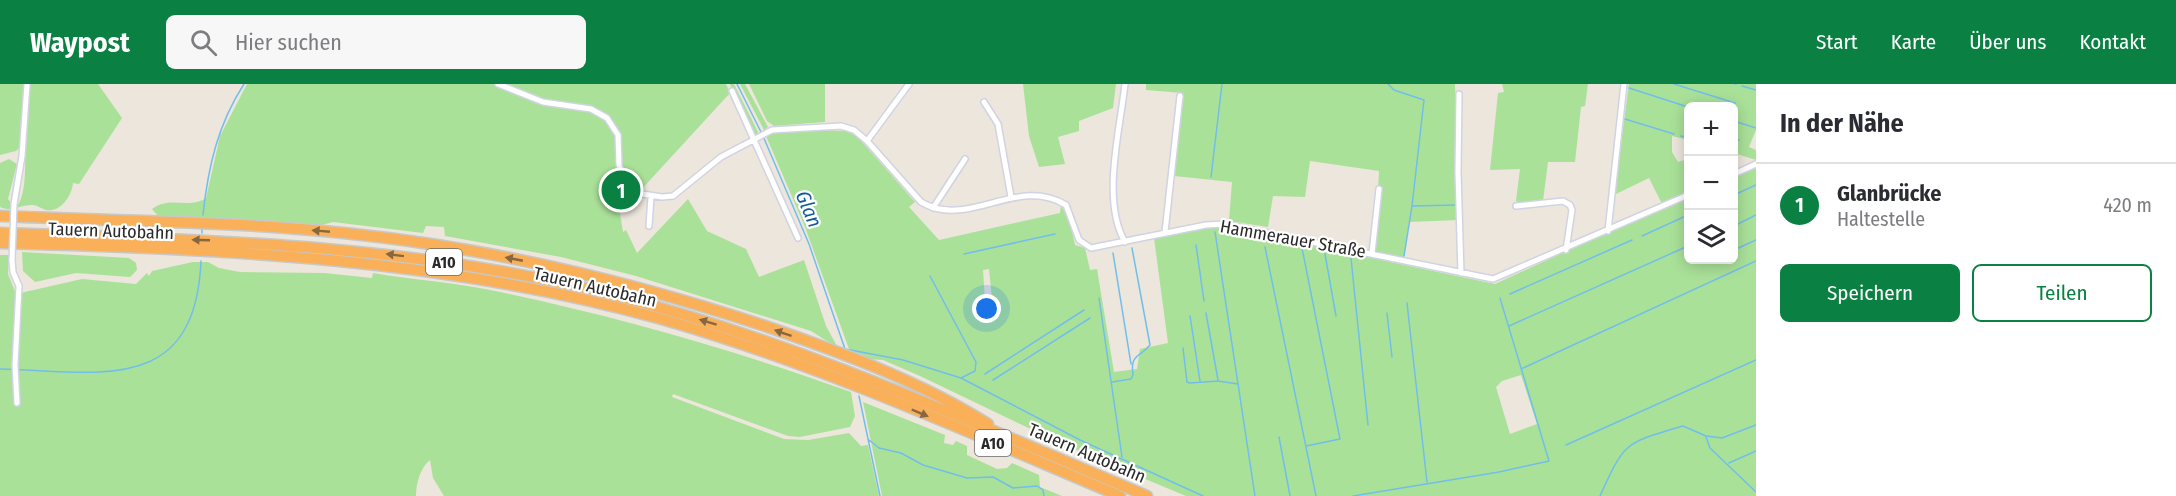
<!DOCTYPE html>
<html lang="de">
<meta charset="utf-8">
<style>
:root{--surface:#fff;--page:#f7f7f7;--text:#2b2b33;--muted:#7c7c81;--line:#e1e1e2;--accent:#0b8043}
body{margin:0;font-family:"Fira Sans Condensed",sans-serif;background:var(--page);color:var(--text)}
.controls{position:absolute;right:18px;top:18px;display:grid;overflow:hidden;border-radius:9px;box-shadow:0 3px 15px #0003}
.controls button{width:54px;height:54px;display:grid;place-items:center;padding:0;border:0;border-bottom:2px solid var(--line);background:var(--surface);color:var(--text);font:30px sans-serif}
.you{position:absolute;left:987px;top:225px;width:21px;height:21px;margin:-15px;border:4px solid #fff;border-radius:50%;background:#1a73e8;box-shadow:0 0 0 9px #1a73e833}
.badge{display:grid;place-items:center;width:39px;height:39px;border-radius:50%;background:var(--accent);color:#fff;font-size:20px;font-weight:700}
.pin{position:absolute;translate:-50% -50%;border:3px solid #fff;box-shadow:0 2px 6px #0006}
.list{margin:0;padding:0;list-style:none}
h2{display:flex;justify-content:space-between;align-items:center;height:78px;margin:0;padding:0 24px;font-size:26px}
h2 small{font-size:20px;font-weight:400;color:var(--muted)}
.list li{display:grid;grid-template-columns:39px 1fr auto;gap:18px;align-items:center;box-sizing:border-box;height:84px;padding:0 24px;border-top:2px solid var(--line)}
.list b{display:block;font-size:22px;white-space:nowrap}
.list p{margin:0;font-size:20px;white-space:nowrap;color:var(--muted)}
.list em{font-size:20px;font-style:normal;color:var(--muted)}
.actions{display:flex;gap:12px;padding:18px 24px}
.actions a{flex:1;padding:14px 0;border:2px solid var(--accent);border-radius:9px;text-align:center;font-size:21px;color:var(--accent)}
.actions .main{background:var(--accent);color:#fff}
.icon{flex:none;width:33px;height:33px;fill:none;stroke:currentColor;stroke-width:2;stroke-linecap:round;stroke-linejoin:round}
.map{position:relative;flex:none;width:1756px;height:412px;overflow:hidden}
header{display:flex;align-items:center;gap:36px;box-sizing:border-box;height:84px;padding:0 30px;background:var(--accent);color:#fff}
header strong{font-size:28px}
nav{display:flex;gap:33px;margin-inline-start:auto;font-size:21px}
.search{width:420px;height:54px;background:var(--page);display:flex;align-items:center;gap:15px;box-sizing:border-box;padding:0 21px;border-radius:9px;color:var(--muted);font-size:22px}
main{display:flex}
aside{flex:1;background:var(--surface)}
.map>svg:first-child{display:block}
</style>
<header>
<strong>Waypost</strong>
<div class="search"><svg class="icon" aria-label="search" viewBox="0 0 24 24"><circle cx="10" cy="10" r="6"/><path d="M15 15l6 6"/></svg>Hier suchen</div>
<nav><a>Start</a><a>Karte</a><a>Über uns</a><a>Kontakt</a></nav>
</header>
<main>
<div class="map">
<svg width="1756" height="412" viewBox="0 0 1756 412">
<rect width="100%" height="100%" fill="#ece6dc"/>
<path fill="#aae199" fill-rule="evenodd" d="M0,0H98L122,34L79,100L73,99C72,111 61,129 46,126C42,125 37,121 33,121C20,120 13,129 0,123V79L9,75L17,80L8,115L12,120L18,121C27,107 25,75 25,58L16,67L0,71Z
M247,0H726L730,9L640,107L624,93L619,98L618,118L623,148L626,146L637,169L688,115L707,147L746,165L759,193L804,176L826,242L838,264L811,247L636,192L561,173L445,152L444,143L426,142L423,149L333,138L322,141L158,132L152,125C171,111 188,126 206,114L220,52Z
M730,0H734L759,50L754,52Z
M740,0H745L768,43L764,46Z
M749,0H825V38L774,42L767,37Z
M1023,0H1116L1113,24L1079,37V47L1058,53L1065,80L1039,83L1029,52Z
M1146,0H1455L1458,136L1409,138L1404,174L1375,168L1379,87L1310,77L1305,113L1273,112L1268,143L1229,137L1232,98L1174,92L1182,9L1146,6Z
M1502,0H1588L1585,22L1581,23L1575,78H1548L1543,117L1519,119L1516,117L1520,85L1490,86L1498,9L1504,8Z
M1629,0H1756V46L1749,63L1756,66V76L1734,69V22H1688V56L1672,52V68L1678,78L1684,76L1688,83V108L1662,120L1649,94L1614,111Z
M815,46L846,47L857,52L915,118L909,123L939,156L1060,129L1061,122L1069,134L1075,161L1085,164L1090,186L1097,185L1114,288L1137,285L1140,265L1168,259L1154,154L1211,143H1225L1495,200L1688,111V176H1734V91L1756,80V412H1186L1064,361L920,292L883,276L868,275L850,268L805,143L766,52L771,49ZM989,185L992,215L985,217L983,186ZM1521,291L1537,340L1510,350L1496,303L1502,297Z
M22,168L129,174L136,179L137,186L130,193L76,189L35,198L23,187Z
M0,171H9L8,190L16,210L82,195L136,200L147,189L149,192L152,187L193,178H208L219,184L240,188L324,189L372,194L373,189C413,196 454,198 495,207C616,232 734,266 851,308L855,332L850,343L800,353L788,352L673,310L672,313L784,355L808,356L849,349L861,362L868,361L879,412H444L433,394L430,376C420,384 416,400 416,412H0Z
M863,318L945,351L944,359L953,361L956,357L967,362V371L997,385L1007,384L1012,379L1039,391L1040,403L1062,412H882Z"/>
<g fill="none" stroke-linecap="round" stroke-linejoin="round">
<path stroke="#71beec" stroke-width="1.5" d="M737,0L761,48
M1388,0L1394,6L1424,16L1412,122L1404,172
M1674,0L1735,19
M1735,0H1736
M1742,2L1756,6
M1629,4L1688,23
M1625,35L1674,50
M1734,37L1756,44
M1688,38V36
M763,52L809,160L845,265L903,276L961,294L1080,356L1203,412
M1681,52L1688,54
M1734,54L1739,56
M1211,93L1222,0
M1734,111L1756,101
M1413,122L1456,121
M203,131C208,83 218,40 244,0
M1734,142L1756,131
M1215,148L1255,412
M202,149V145
M1642,152L1688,131
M1196,161L1204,217
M1265,163L1316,412
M1302,164L1340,355L1306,362
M1734,166L1756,156
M1113,169L1131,280
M964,170L1055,150
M1325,170L1336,232
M1351,174L1368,341
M930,192L976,278L975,287L961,294
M1510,210L1632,156
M1099,214L1122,373
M1407,219L1427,398
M1206,229L1218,296
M1387,229L1392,273
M1190,232L1200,297
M1509,242L1688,162
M1183,264L1187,298L1190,299L1218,297L1238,300
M0,285C98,287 195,313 201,177
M1521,285L1756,177
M985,290L1084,226
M993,296L1090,234
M1112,298L1131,295L1133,291C1130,270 1139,274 1150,261L1132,164
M859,312L880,412
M1279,353L1290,412
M1706,353L1710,364L1756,408
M869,356L879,364L901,369L923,381L967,394L993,393L1013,404L1037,402L1043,406L1044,412
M1566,361L1756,276
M1729,379L1756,367
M1353,412L1499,388L1549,377L1500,214
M1600,412C1625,357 1625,359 1683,342L1706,352L1722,354L1756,341"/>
<g stroke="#d1d3e2" stroke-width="8">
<path id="minor" d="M498,0L543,18L591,25L607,34L618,51L619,81L623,96L642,110L662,113L673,112L721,73L772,46L841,42L854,46L867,57L921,118C968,146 1017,91 1066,121L1079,156L1091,164L1206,141L1224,140L1493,195L1688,111
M1125,0C1120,46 1101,117 1125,158
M732,7L798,154
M1459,10L1458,88L1461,189
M984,18L998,40L1011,113
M867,57L909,0
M1734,90L1756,80
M14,120L22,72L27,0
M1516,122L1563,117L1570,121L1572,126L1566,166
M933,124L965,75
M649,142L651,113
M1608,147L1624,0
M1165,148L1180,12
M1372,169L1379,105
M12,176L13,188L19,202L15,281L17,319"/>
</g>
<g stroke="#c8c8c8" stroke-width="13">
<path id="motorway" d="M0,132C118,137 236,137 353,150C495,165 633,198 768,243C843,269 921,298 988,340
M0,149C208,156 414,160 617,212C800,259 973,339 1147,412
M0,159C222,165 443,174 658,234C817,279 968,348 1120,412"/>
</g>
<use href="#minor" stroke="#fff" stroke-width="5"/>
<use href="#motorway" stroke="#fab058" stroke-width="10"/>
<g stroke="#d1d3e2" stroke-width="8" stroke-linecap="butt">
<path id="minor-bridge" d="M12,176L14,120"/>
</g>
<use href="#minor-bridge" stroke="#fff" stroke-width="5"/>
</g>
<defs><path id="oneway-solid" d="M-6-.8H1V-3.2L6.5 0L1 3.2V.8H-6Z" transform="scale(1.5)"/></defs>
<g fill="#88663f">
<use href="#oneway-solid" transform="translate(321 147) rotate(-175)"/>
<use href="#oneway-solid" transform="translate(201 156) rotate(-178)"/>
<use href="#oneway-solid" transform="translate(395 171) rotate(-173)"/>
<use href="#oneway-solid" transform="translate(514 175) rotate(-169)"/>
<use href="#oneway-solid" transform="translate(708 238) rotate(-163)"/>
<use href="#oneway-solid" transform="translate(783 249) rotate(-161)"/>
<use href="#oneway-solid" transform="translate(920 329) rotate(23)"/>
</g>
<g text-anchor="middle" stroke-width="4.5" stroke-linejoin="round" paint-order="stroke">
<g fill="#fff" stroke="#6a6a6a" stroke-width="1.5">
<rect x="426" y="165" width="36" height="26" rx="4.5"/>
<rect x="975" y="346" width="36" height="26" rx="4.5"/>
</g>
<g font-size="16" font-weight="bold" fill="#2a2a2a">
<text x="444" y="184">A10</text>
<text x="993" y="365">A10</text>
</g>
<g font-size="18" fill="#2a2a2a" stroke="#fff">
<text transform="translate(111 147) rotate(2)" y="6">Tauern Autobahn</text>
<text transform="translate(1293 155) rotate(10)" y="6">Hammerauer Straße</text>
<text transform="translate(595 203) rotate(13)" y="6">Tauern Autobahn</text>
<text transform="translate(1087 369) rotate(23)" y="6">Tauern Autobahn</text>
</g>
<g font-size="20" font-style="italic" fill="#105a97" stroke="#fff">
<text transform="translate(809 125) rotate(67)" y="7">Glan</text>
</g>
</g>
</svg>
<div class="controls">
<button>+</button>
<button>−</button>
<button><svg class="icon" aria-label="layers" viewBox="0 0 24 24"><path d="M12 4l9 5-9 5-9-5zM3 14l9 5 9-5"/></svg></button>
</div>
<div class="you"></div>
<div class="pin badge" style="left:621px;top:106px">1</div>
</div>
<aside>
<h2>In der Nähe<small></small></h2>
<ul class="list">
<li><span class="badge">1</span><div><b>Glanbrücke</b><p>Haltestelle</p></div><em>420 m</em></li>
</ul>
<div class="actions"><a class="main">Speichern</a><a>Teilen</a></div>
</aside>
</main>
